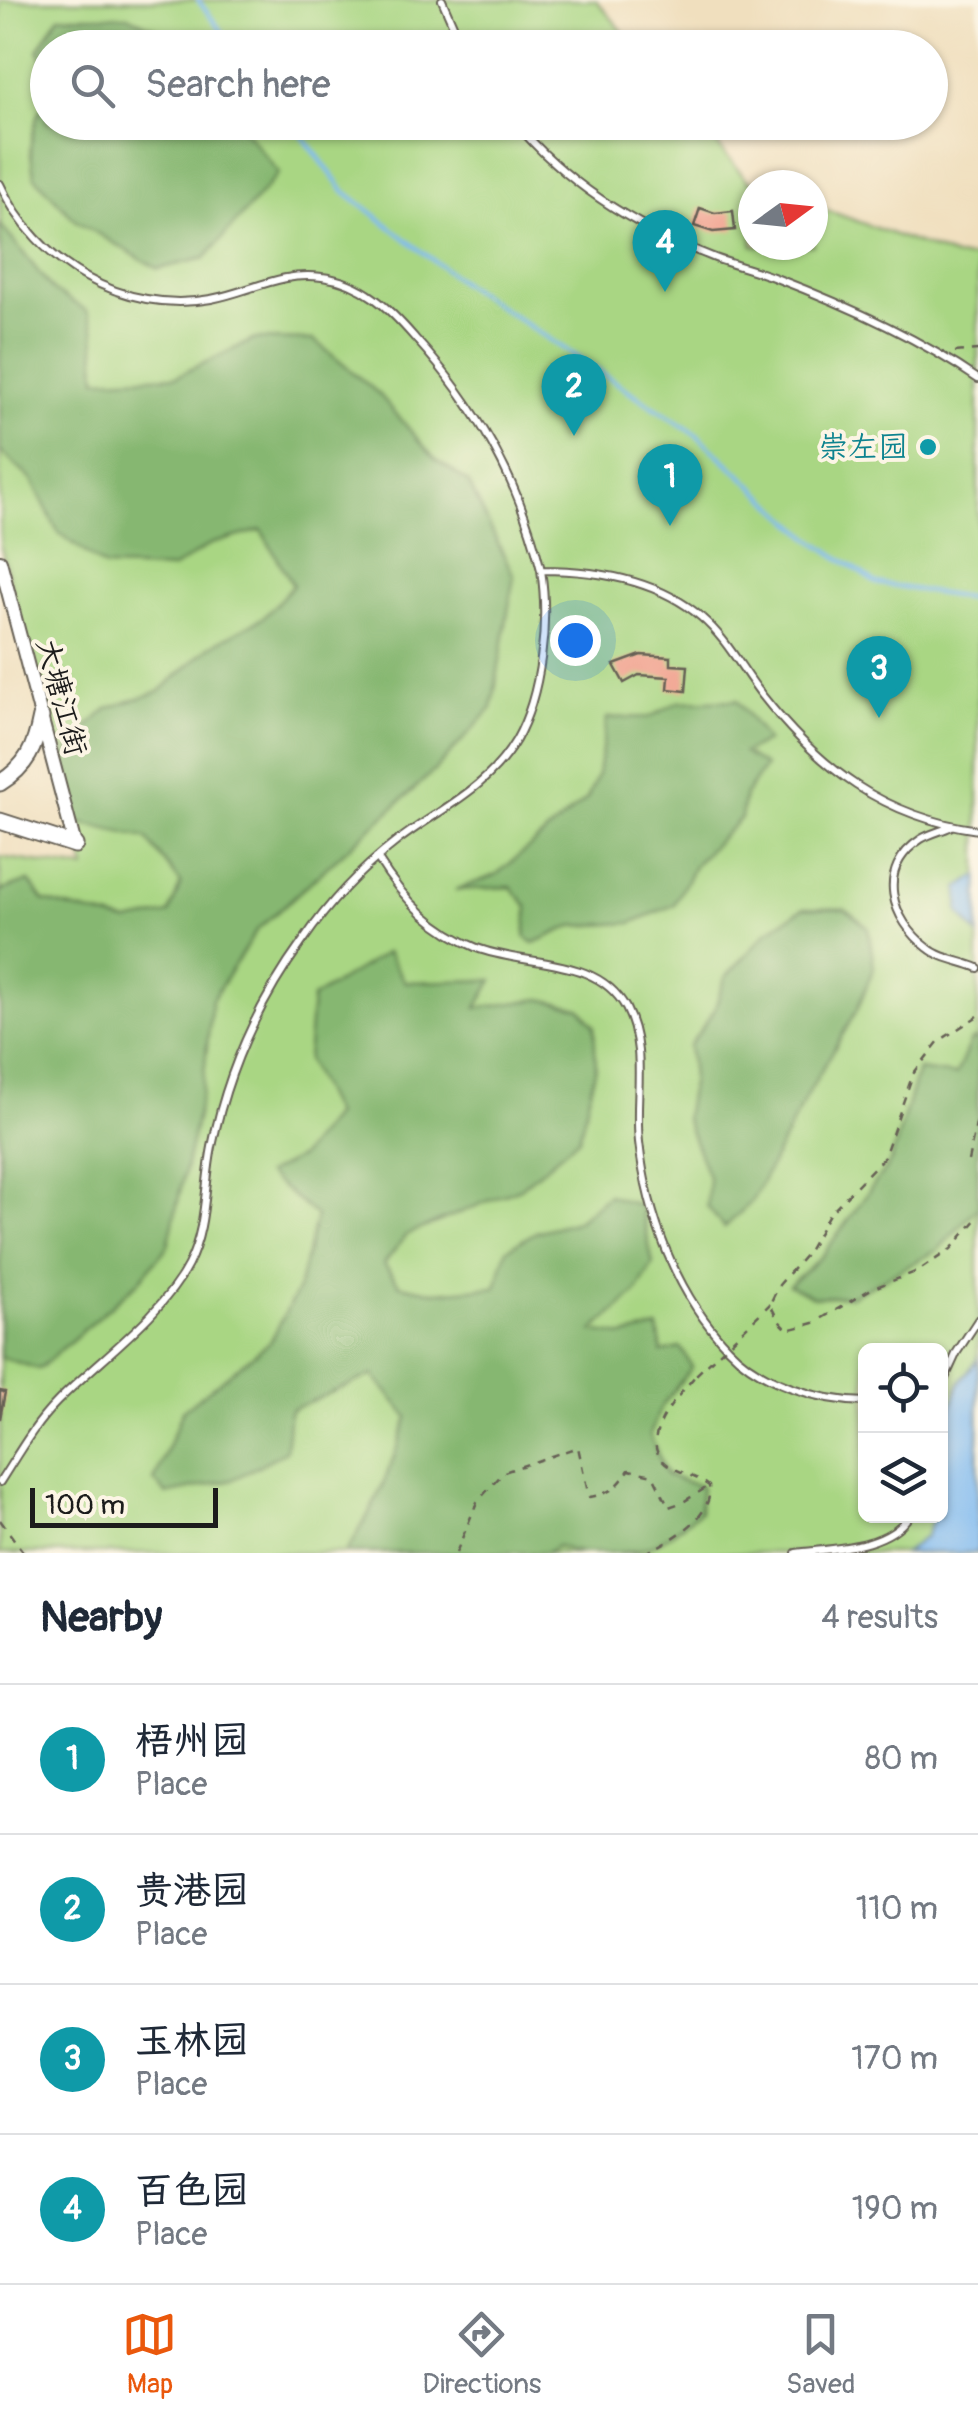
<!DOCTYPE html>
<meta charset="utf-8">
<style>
:root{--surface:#fff;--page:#f6f6f7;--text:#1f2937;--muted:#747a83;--line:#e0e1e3;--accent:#ea580c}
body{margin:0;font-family:Pangolin,"LXGW WenKai TC",sans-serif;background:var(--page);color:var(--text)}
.controls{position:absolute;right:30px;bottom:30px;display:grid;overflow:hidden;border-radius:15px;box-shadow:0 2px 8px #0004}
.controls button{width:90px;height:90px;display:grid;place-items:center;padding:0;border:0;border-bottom:2px solid var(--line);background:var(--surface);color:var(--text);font:50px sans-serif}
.compass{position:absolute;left:738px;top:170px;width:90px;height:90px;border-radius:50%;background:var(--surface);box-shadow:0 2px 8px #0004;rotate:75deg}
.scale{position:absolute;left:30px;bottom:25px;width:188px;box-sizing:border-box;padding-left:10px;border:5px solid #1c1c1c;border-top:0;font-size:28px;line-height:35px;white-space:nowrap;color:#1c1c1c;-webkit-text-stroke:8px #fcf5e5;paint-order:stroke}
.you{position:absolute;left:575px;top:640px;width:35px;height:35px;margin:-25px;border:8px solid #fff;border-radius:50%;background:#1a73e8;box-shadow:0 0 0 15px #1a73e833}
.badge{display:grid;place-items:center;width:65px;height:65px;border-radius:50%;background:var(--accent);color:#fff;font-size:32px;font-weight:700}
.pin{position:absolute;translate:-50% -82px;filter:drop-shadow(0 2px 5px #0008)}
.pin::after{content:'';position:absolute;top:52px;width:35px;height:30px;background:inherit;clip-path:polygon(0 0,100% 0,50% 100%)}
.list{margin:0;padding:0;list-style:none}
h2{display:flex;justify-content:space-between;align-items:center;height:130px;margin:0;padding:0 40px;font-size:42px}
h2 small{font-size:32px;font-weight:400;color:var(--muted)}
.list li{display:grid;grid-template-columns:65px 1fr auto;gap:30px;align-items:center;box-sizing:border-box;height:150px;padding:0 40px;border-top:2px solid var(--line)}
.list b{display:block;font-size:38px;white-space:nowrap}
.list p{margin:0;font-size:32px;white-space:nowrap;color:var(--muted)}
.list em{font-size:32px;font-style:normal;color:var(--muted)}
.icon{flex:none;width:55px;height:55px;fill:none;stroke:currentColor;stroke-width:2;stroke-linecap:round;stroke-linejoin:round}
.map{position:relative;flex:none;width:978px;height:1553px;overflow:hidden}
.search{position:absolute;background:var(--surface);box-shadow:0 2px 8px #0004;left:30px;right:30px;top:30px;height:110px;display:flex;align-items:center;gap:25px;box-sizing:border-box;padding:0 35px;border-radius:55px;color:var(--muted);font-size:38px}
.sheet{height:730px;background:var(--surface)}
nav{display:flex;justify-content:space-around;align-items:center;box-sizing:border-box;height:140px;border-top:2px solid var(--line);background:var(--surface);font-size:28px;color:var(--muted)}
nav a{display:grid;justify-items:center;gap:5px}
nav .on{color:var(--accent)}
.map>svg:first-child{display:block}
</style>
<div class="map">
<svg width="978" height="1553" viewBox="0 0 978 1553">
<rect width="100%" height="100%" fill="#fcf5e5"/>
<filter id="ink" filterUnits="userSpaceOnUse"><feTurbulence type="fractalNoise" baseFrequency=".01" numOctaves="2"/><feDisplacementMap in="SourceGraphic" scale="20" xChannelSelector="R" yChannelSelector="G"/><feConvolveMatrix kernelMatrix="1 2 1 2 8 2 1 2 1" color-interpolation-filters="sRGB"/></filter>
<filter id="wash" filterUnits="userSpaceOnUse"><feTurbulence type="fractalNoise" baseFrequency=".0048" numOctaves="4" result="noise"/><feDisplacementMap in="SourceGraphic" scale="40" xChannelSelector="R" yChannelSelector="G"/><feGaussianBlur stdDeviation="2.25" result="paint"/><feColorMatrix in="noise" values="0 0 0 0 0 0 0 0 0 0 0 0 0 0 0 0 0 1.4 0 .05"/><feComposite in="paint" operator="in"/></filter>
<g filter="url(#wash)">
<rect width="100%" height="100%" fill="#f0dfbe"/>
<path fill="#a9d683" stroke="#627950" stroke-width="2.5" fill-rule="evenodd" d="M0,0H596L636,47L48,48V122L699,123L748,181L759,185H753V245H813V205L955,257L978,258V1553H0V857L85,869L0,544ZM866,1350H940V1516H866Z"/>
<path fill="#86b771" stroke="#516a46" stroke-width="2.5" d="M59,16H128L155,28L158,47L48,48L47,67L38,50Z
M47,99L48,122L167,123L168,129L177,123H239L279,173L205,258L158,269L76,221L34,176L30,147L37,116Z
M0,224L53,290L87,311L94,329L97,379L177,376L255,339L314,340L379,394L434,458L468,482L514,576L492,708L434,771L257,930L212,1000L202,1093L168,1246L137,1283L39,1369L0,1357V891L29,881L44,901L127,922L169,914L181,883L146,838L75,822L60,766L73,740L108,708L159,692L209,647L264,617L293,585L261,530L211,544L172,569L105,567L58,532L32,480L0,451Z
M737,700L767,741L744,753L765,766L745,795L741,818L696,863L674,905L631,923L572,926L534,943L525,937L528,907L511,887L455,890L496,875L587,799L598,774L607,718L650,717L678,702Z
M804,908L845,909L868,927L874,967L857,1010L806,1097L752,1201L724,1228L707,1206L709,1179L685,1118L692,1078L689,1046L714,1011L725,978L768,931Z
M387,952L405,982L493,980L477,1008L541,999L580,1008L594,1025L596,1067L579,1138L520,1188L406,1235L384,1264L400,1285L436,1292L496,1287L507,1249L536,1232L577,1221L608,1195L641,1206L653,1264L636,1293L593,1331L623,1336L658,1328L662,1352L681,1348L692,1367L661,1407L650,1435L666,1475L701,1487L700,1511C663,1541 653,1553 603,1553C585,1553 573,1553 557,1546L546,1553H345C374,1513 392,1464 408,1417L373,1375L290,1410L286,1451L232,1480L166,1494L154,1481L183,1410L270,1342L298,1289L316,1216L266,1174L300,1157L334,1115L307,1060L312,998Z
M978,1039V1207L938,1250L851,1296L813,1297L789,1285L822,1256L891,1161L918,1070L956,1075L971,1040Z"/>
<path fill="#7fbaf1" stroke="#4e6b86" stroke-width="2.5" d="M978,875V935L959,912V888Z
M978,1358V1553H904L926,1536L934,1516H940C940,1480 944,1418 959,1385C964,1376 972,1367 978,1358Z"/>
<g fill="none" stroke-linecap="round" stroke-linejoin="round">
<path stroke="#7fbaf1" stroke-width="4" d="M198,0L234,48
M292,122L344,191L461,282L697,435L810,538L876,583L978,600"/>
</g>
<g id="blocks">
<path fill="#f09b88" d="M700,208L715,213L733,211L735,230L713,232L694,226Z
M641,655L671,657V665L688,666L686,691L668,689L669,677L639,675L624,683L614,665Z
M0,1391L5,1392L0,1419Z"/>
</g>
</g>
<g filter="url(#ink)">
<use href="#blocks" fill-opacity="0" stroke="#666055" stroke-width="2.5"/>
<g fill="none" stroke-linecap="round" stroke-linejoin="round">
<g stroke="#666055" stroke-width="10">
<path id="service" d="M442,0L463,48
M515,122C567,185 640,229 715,258C734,265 754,270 773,277C844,304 916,336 978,379
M0,184C36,264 124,315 211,299C250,292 281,271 322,277C363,282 389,308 415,338C477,406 519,480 541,570
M950,827C941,831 929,834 921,839C875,869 891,920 928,948C941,959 962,961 978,968
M378,859C402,898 433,930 477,948C526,967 597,955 626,1008C648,1051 634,1096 639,1142C647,1215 676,1294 728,1348C761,1383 818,1401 866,1402
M940,1389L957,1352L978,1320
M0,1482C18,1454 34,1425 57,1402C98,1360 161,1317 188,1265C207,1228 204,1187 212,1147C227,1071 258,1003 303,941C328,904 361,869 396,842C439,809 488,789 516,740C542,694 549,621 541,570C595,570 658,580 701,617C727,639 741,668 762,695C820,769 884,817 978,830
M796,1553C833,1548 886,1549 909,1516"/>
</g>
<g stroke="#666055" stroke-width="16">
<path id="minor" d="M0,561L75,845"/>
</g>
<g stroke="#666055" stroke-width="19">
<path id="tertiary" d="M0,783C27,766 35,748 41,717
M0,821L75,845"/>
</g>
<path stroke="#666055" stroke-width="2.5" stroke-dasharray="8 8" stroke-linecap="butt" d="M955,352L978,350
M978,1016L939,1041L913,1074L884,1157L829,1214L807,1253L779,1285L770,1304L778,1320L788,1330L814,1323L871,1289L918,1271L951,1249L978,1218
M968,1161L978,1115
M0,1520L24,1553
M456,1553L477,1502L504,1472L578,1447L589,1497C610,1494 618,1487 629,1470L653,1475L669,1507L683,1502L709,1486
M645,1553C670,1541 714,1518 709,1486C697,1477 685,1474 673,1468C630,1445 677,1398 696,1375"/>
<use href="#service" stroke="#fff" stroke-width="6"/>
<use href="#minor" stroke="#fff" stroke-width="12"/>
<use href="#tertiary" stroke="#fff" stroke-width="15"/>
<path stroke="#666055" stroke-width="2.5" stroke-dasharray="8 8" stroke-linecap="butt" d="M696,1375L770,1304"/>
</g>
</g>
<circle fill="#0f9aa8" stroke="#fcf5e5" stroke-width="4" cx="928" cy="447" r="10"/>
<g text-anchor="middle" stroke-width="8" stroke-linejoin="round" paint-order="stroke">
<g font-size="30" fill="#0d838f" stroke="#fcf5e5" text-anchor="end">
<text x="908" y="457">崇左园</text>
</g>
<g font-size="30" fill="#1c1c1c" stroke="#fcf5e5">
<text transform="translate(62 697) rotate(75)" y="10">大塘江街</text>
</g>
</g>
</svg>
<div class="controls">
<button><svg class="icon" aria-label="locate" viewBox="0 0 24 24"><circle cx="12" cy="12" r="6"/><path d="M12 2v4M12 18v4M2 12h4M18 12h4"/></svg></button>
<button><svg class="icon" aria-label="layers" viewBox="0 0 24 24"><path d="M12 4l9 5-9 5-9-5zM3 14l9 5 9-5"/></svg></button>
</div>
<svg class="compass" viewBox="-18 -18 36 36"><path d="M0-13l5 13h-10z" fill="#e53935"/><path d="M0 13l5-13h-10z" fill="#747a83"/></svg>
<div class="scale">100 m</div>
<div class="you"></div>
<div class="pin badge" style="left:670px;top:526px;background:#0f9aa8">1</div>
<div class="pin badge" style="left:574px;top:436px;background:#0f9aa8">2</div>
<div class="pin badge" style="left:879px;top:718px;background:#0f9aa8">3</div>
<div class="pin badge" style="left:665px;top:292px;background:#0f9aa8">4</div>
<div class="search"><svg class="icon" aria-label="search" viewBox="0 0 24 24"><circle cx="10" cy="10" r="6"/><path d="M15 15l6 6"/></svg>Search here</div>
</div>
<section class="sheet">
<h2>Nearby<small>4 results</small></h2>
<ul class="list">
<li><span class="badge" style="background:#0f9aa8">1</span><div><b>梧州园</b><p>Place</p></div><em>80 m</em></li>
<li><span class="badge" style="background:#0f9aa8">2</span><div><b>贵港园</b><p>Place</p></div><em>110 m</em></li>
<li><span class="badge" style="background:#0f9aa8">3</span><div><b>玉林园</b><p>Place</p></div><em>170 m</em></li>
<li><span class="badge" style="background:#0f9aa8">4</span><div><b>百色园</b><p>Place</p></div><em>190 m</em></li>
</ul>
</section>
<nav>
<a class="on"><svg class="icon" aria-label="map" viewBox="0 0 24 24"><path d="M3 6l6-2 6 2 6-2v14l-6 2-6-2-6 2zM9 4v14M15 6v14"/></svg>Map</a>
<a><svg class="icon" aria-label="directions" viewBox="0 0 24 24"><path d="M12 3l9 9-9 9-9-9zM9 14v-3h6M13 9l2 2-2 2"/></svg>Directions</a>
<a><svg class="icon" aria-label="saved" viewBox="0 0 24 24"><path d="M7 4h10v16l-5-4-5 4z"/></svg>Saved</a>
</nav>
